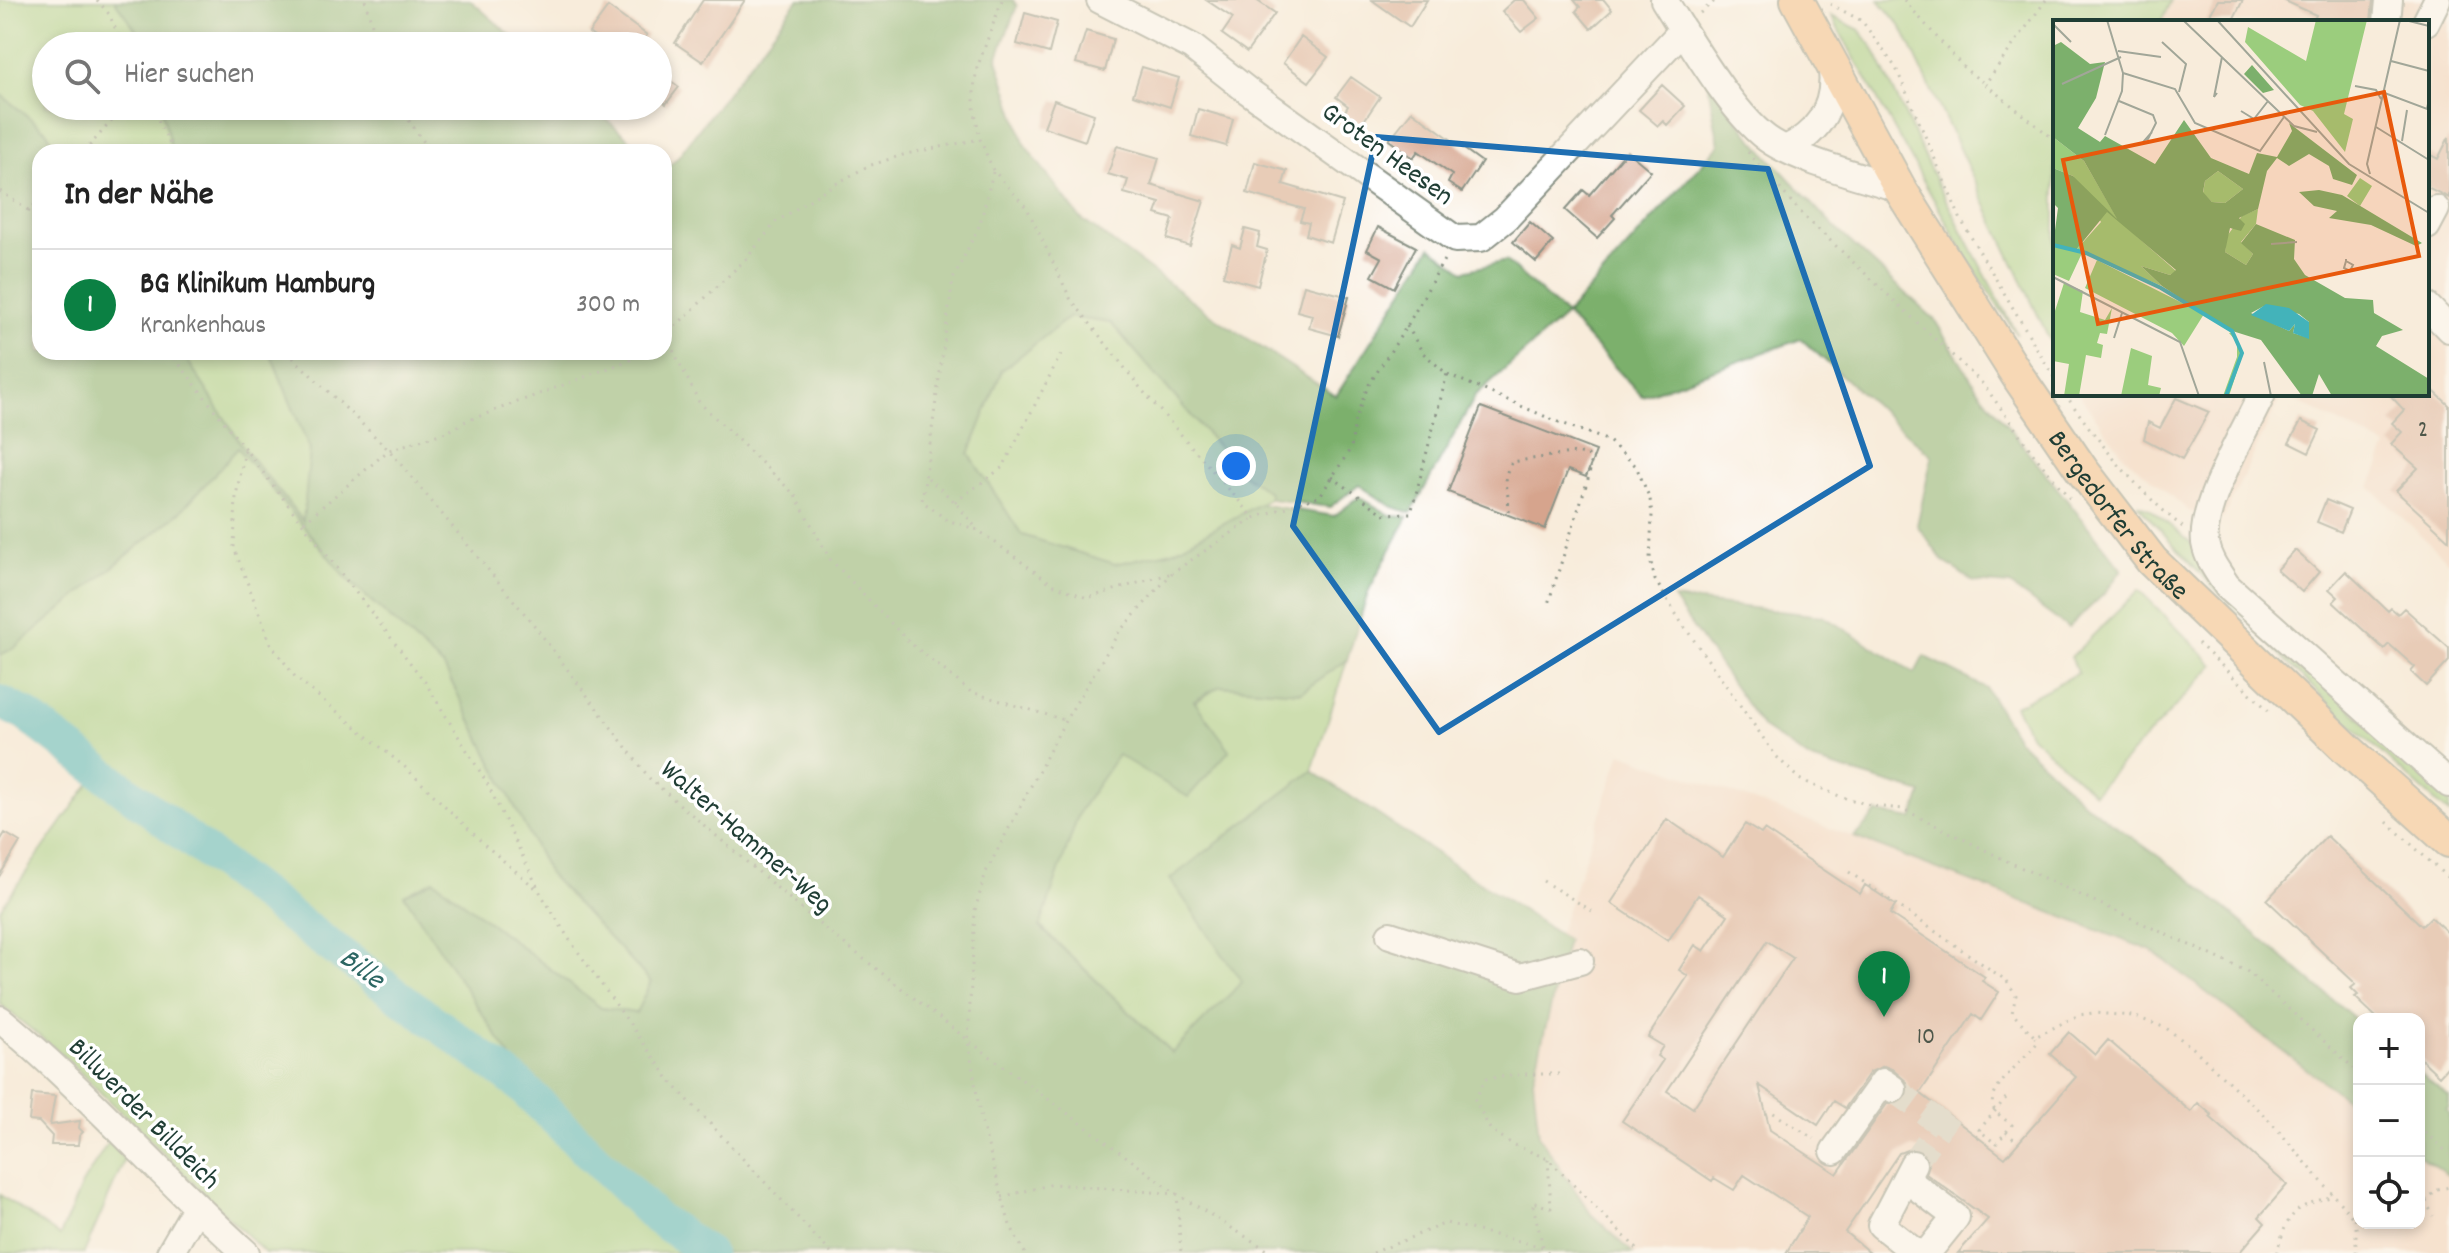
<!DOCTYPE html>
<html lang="de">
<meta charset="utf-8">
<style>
:root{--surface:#fff;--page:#f2f2f2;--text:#222;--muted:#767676;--line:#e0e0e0;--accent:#0b8043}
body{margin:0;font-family:Dekko,sans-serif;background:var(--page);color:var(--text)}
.controls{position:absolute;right:24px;bottom:24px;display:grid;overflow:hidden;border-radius:16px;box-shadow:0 4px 12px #0003}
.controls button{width:72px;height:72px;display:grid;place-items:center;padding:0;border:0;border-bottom:2px solid var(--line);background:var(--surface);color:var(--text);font:40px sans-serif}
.you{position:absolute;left:1236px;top:466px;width:28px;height:28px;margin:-20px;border:6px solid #fff;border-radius:50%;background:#1a73e8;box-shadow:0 0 0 12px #1a73e833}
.badge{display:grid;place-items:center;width:52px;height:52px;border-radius:50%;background:var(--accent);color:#fff;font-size:26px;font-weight:700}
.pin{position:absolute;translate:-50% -66px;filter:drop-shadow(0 2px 4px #0008)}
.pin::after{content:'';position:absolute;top:42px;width:28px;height:24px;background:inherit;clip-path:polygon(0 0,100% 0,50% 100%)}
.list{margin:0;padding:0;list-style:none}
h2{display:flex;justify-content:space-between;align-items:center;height:104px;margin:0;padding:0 32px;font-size:34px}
h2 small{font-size:26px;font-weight:400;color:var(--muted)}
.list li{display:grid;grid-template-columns:52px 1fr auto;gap:24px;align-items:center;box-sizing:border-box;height:112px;padding:0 32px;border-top:2px solid var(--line)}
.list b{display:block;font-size:30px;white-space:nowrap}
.list p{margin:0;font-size:26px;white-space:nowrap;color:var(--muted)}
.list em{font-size:26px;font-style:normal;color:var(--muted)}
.icon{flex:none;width:44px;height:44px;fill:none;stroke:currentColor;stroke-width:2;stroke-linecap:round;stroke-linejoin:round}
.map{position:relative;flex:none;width:2449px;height:1253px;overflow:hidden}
.search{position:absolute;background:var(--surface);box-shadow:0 4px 12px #0003;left:32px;top:32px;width:640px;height:88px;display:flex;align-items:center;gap:20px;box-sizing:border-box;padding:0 28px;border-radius:44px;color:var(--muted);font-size:30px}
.panel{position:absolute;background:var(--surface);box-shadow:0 4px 12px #0003;left:32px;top:144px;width:640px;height:216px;border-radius:24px}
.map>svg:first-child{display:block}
</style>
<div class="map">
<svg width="2449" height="1253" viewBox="0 0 2449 1253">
<rect width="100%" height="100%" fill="#fff"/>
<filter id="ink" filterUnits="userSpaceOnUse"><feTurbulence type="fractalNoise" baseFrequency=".0125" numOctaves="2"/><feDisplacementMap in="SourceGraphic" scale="16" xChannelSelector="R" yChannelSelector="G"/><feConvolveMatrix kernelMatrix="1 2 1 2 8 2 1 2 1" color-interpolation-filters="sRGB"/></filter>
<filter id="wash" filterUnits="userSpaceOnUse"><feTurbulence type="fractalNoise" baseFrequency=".006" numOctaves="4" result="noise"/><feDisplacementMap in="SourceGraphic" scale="32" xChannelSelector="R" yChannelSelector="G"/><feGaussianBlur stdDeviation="1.8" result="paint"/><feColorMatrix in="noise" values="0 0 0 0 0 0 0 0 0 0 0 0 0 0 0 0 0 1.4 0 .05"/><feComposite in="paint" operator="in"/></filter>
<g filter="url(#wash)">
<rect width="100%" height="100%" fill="#f8ecdb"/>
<path fill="#f3d4bf" d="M2171,0H2449V562L2370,487L2387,447L2282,394L2223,519L2189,511L2124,456L2079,394H2427V22H2161Z
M1621,753L1884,848L2152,951L2359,1109V1223H2419V1155L2449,1176V1253H1354L1507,1083Z"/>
<path fill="#9bcd7d" stroke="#5d8558" stroke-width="2" d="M0,0H114L148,46H46V106H161L172,152H57L47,132L0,94Z
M1879,0H2171L2161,22H2055V351L1902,28Z
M1831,16L1860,30L1874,49L1936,181L2017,335L1966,257Z
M1069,317L1111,323L1240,472L1271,493L1269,499L1173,551L1115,564L1022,535L969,454L1002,370Z
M182,352H270L310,450L304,522L245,450Z
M238,447L348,580L444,667L549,874L651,982L636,1013L601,1008L434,880L405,895L523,1076L337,941L31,710L0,696V655L14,648L181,511Z
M2137,504L2150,509L2196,547L2354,712L2449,801V814C2339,717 2235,614 2137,504Z
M2139,590L2214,665L2094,793L2031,736L2015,706L2078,673L2071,657Z
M1347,660L1312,771L1171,879L1243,982L1172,1053L1040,926L1080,810L1118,754L1220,686L1301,692Z
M92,780L326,957L517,1091L653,1218L706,1253H265L60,1053L0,1004V909Z
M109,1141L125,1159L84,1253H0V1195L60,1236L82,1184Z"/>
<path fill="#7cb06c" stroke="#4e7650" stroke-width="2" d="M114,0H470L523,46H148Z
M798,0H1013L1017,6L997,59L1025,145L1080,218L1213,316L1336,396L1431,247L1464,271L1506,261L1566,315L1719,145L1707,79L1755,142L1832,225L1934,319L1977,388L2122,569L2106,592L2068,628L2010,585L1974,582L1943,561L1917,525L1932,456L1801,339L1642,396L1566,315L1476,395L1411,513L1391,506L1359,485L1330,507L1269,499L1270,493L1240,472L1111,323L1069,317L1002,370L969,454L1022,535L1115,564L1173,551L1259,504L1334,516L1359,497L1392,516L1408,517L1369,590L1347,660L1301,692L1220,686L1194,701L1230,750L1188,797L1118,755L1080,810L1040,927L1172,1053L1242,982L1170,879L1312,771L1567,940L1533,1079L1539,1136L1591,1214L1633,1253H706L653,1218L543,1094L523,1076L404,895L434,880L601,1008L636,1013L651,982L549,874L444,667L348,580L238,448L181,511L14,648L0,655V94L47,132L57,152H40V352H182L245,450L303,521L310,450L270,352H664V169L676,159Z
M161,106H591L644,152H172Z
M1673,599L1823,616L1915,673L1924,656L1986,688L2017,739L2084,803L2193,881L2359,1022V1109L2152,951L1854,837L1877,813L1913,819L1922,793L1811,760L1763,728Z
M2419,1072L2449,1097V1107L2446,1110L2449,1113V1176L2419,1155Z"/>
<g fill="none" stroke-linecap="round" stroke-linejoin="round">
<path stroke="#43b3ba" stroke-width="34" d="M0,702L26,715L318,937L519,1084L655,1217L708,1253"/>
</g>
<g id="blocks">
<path fill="#d6a48d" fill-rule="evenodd" d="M703,0H745L703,62L675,43Z
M1206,0H1256L1275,13L1247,52L1222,34L1233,18Z
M1372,0H1427L1410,27Z
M1514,0H1524L1539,18L1521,32L1502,11Z
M1574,0H1604L1612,10L1591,29L1576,11L1580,7Z
M2218,0H2243L2232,22H2206Z
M2283,0H2373L2371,22H2313L2316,15Z
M608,7L647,35L639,46H606L589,33Z
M1025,13L1057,22L1049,53L1017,44Z
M1086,31L1113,39L1105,71L1076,63Z
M1301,37L1328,57L1309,82L1283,63Z
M1142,67L1179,78L1170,107L1133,95Z
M658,72L679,87L666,104L658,97Z
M1351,77L1380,97L1361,125L1344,113L1348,106L1336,97Z
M1662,85L1685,106L1667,125L1663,121L1658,126L1639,110Z
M1054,100L1094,114L1085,141L1044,127Z
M1198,109L1233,119L1226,146L1191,136Z
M1412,111L1482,162L1462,192L1448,183L1452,175L1418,151L1413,158L1389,140Z
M2449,137V198L2427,187V153L2438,159Z
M1117,146L1159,158L1151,185L1204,201L1190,246L1167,239L1173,219L1156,214L1160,203L1124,193L1128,180L1108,174Z
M1627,151L1651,171L1612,215L1615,218L1597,238L1565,210L1583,190L1589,195Z
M1255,162L1287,171L1283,184L1343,202L1331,243L1306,235L1309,223L1300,221L1304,209L1247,193Z
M1530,222L1553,242L1536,262L1513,242Z
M1378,227L1416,247L1394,288L1372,276L1382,258L1367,250Z
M1245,229L1260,233L1257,247L1267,250L1258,286L1223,276L1232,245L1240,248Z
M1304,285L1349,297L1338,336L1309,328L1312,315L1297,311Z
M2427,385L2449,405V540L2396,491L2418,468L2391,444L2402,432L2392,423L2404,410L2389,394H2427Z
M2176,398L2209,412L2182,459L2144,439L2148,422L2160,428Z
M1481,407L1596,451L1586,477L1568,470L1545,529L1448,492Z
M2301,421L2320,430L2309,453L2289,443Z
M2326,500L2350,510L2341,532L2317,522Z
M2295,550L2319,572L2302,592L2277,570Z
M2346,571L2388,611L2391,608L2398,614L2404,608L2449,648V661L2426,686L2411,672L2415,667L2389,644L2384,649L2333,602L2338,597L2329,589Z
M1667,819L1723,857L1745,824L1761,834L1764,830L1860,894L1865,885L1879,894L1895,905L1890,914L1985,977L1982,981L1999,992L1981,1020L1973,1014L1920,1093L2005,1158L2076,1077L2050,1054L2069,1032L2095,1055L2108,1040L2191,1112L2198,1103L2212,1115L2210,1117L2287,1185L2259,1217L2265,1223L2239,1253H1958L1988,1219L1926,1174L1929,1164L1927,1156L1921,1150L1912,1148L1899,1153L1845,1232L1870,1253H1786L1808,1217L1744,1175L1734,1190L1714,1178L1712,1181L1622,1121L1663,1060L1657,1056L1663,1046L1648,1037L1688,976L1679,970L1695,945L1704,951L1728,915L1698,895L1668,941L1611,903ZM1767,941L1793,958L1693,1108L1667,1091ZM1884,1066L1892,1069L1907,1082L1909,1090L1906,1097L1899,1104H1887L1837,1174L1770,1130L1759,1085L1818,1125L1834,1101L1845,1108L1870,1072Z
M5,833L20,842L0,875V841Z
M2327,836L2422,926L2431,917L2449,934V1065L2439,1076L2419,1057V1019H2378L2355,997L2358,995L2351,988L2356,984L2267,900Z
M32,1094L55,1096L50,1125L80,1121L79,1128L83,1132L79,1136L78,1145H51L52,1136L39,1122L29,1121Z"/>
</g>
</g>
<g filter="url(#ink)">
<use href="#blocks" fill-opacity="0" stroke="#8c9488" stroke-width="2"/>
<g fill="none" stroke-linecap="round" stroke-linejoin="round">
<path stroke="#cdc9ba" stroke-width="26" stroke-dasharray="26 13" stroke-linecap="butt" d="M1893,1089L1941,1124
M1913,1164L1948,1114"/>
<g stroke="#8c9488" stroke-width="30">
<path id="minor" d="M1100,0L1192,47L1248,91L1455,239L1481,238L1505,219L1683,30
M1664,0C1689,39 1735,119 1772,142C1806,163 1862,176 1900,189
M2387,22L2389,0
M2426,22L2437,0
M1786,149C1820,132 1838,103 1831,63
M2427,226L2436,209
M2427,306L2449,329
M2262,394C2245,431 2200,505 2205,543C2208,560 2218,572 2227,586L2449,784
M1390,935L1520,977L1580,961
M0,1019C87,1091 162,1177 246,1253
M1834,1151L1883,1082L1893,1089
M1913,1164L1881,1225L1916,1253
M1906,1179L1956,1217L1927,1253
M170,1253L196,1208"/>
</g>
<g stroke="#8c9488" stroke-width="36">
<g id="major">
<path id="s1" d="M1797,0L1900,189L2019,378L2082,470L2152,561L2345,747L2449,841"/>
</g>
</g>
<path stroke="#8c9488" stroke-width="3" stroke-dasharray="2 6" stroke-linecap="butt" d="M97,0L109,14L123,46
M365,0L378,46
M1002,0L977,68L974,88V107L980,139L993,170L1027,208L1070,298L1142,390L1254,518L1320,496L1351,448L1355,420L1368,386L1407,326L1445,258
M1904,0L1965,69L1985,84
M2046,0L1985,84L2055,140
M1830,4L1862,21L1896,68L1961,220L2055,379
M1700,13L1716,0
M151,106L174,152
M402,106L407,118L431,152
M84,152L125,106
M1748,152L1803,215L1984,385L2034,455L2071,500
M993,172L980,224L953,279L922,501L947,520L978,530L1052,584L1087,598L1172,573
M0,191L40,218
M28,212L40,199
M1407,326L1423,353L1447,374L1551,419L1609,441L1636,466L1650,499L1652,515L1650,559L1655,580L1681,622L1776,756L1799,779L1839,796L1873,806L1903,809L2007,861L2248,972L2359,1073
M666,336L699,402L795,495L830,559L909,642L971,692L1064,720
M664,337L746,259L776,222L823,191L868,166L906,154L980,139
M170,352L425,682L487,783L541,894L569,939L672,1083L831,1253
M287,352L389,450L534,625L650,779L824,928L968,1040L1177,1194L1272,1253
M2065,394C2100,444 2136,490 2184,528
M245,450L236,496L234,548L271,644L296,678L406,768L485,845L539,891
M1332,477L1384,514L1411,513L1447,374
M928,478L955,502L978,530
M955,502L1003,467L1063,350
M1508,512C1511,495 1500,477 1512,462L1571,453L1588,455L1591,463L1589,476L1547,607
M304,522L389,450L449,431L464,422L633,359L643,352
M2198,643L2271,713
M2387,822L2449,879
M1849,872L2007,981L2016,995L2012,1013L2035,1037L2079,1015L2093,1013L2133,1016L2166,1028L2193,1048L2272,1123L2334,1196
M1543,881L1592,911
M1559,1074H1524L1485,1079L1475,1100L1490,1129L1512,1144L1548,1159L1641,1253
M2006,1098L1979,1130L1996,1144L2012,1125C2006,1120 1996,1114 1993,1107C1987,1091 2023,1059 2033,1048L2037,1043L2035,1037
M1766,1114L1772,1112L1814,1139
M2419,1127L2449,1154
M2006,1132L2018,1143
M1002,1197L1053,1184L1177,1194L1181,1253
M2426,1201L2433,1216
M2419,1205L2438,1190L2449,1187
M2354,1219L2356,1227V1253
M1543,1246L1532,1202L1551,1208L1548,1159
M1025,1253L1010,1225L1002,1197L981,1120L968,1040L975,910L986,872L1065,721L1119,632L1172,573L1254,518
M1373,1253L1446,1223L1543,1247L1549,1253
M2277,1253C2287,1214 2294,1206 2334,1196L2354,1219L2359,1216"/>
<use href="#minor" stroke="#fff" stroke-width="26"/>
<use href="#major" stroke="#f6be87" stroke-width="32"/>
</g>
</g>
<path d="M0 0H2449V1253H0ZM1376,137L1768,169L1870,466L1439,732L1293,526Z" fill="#f8ecdb" fill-opacity=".55" fill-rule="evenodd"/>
<path fill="none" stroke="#1f6fb2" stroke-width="6" stroke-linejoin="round" d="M1376,137L1768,169L1870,466L1439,732L1293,526Z"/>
<g text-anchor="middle" stroke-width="7" stroke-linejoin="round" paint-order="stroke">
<g font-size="24" fill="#4d574a">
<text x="2423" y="436">2</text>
<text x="1926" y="1043">10</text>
</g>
<g font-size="28" fill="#1f3d34" stroke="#fff">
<text transform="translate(1389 152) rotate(36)" y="10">Groten Heesen</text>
<text dy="10" stroke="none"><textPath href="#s1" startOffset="608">Bergedorfer Straße</textPath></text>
<text transform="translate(748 835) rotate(41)" y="10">Walter-Hammer-Weg</text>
<text transform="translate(146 1112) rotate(45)" y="10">Billwerder Billdeich</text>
</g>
<g font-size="30" font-style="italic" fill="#2c6663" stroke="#fff">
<text transform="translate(363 967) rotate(37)" y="10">Bille</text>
</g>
</g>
<g transform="translate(2053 20)">
<rect width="376" height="376" fill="#f8ecdb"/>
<path d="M263,0H314L291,94L300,99L292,132L260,91L247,85L192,22L195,7L253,41ZM0,117L31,141L65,200L123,251L117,255L88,246L109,266L23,230L48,202L20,156L0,148ZM165,151L190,169L172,183L159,182L150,173L152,161ZM307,158L319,166L307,186L294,176ZM205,189L203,204L188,222L200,234L193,245L172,232L174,216L189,196ZM0,226L29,233L16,261L0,254ZM44,240L151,294L131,326L119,313L32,268ZM11,263L30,271L27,292L52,300L59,288L54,314L47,313L44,323L50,325L48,338L33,335L26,376H11L16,344L0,341V297ZM180,312L190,333L176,376H170L184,337V322L176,313ZM78,328L99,336L95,365L108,368L106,376H68Z" fill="#9bcd7d"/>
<path d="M8,22L37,44L52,42L43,78L25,108L47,122L52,116L102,144L131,100L158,138L196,154L204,133L224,137L239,111L236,103L304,155L299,165L280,159L276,146L256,134L236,146L224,138L214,151L205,189L186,198L192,204L188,211L177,208L172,232L193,245L200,234L188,223L203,204L242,220L241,239L252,255L292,278L320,280L321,293L350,310L329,316L323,326L376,359V376H279L266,354L259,376H249L208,320L173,309L109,266L88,246L117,255L123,250L54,192L23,230L0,225L5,188L0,183V148L20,156L64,199L31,141L0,117V26ZM165,151L190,169L172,183L159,182L150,172L152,161ZM211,286L246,294L256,302V318L240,313L242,304L236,311L198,293ZM199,45L221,70L210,73L191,54ZM266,170L289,175L369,223L363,226L318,205L276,198L284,191L261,186L246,172Z" fill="#7cb06c" fill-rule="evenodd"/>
<path d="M213,284L236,288L256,302V319L240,313L242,304L236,311L198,295Z" fill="#43b3ba"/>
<path fill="none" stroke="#43b3ba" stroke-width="4" d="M0,225L33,233L108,268L179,311L189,333L173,376"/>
<path fill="none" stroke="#a1a698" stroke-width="2" d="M130,0L241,106L264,112M164,0L296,144L376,193M352,0L376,6M0,4L18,22M109,22L133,44L126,72M65,31L108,37M338,41L376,51M70,53L122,69L142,103L207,131L231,97M9,64L68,37M302,66L323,70L328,79M329,72L374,89L376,79M164,73L161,77L169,37M66,81L100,95L103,103L95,119L92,120L99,112M188,91L201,99L215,81M323,107L376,140M52,115L69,71L70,53L54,0M349,121L354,90M317,154L314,144L347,0M218,224L244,222M293,241L300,245L297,251L291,248L293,241V239M0,257L127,322L146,376M61,318L69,293M211,342L218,376"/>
<path fill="#e8590c" fill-opacity="0.15" stroke="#e8590c" stroke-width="4" d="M331,72L366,236L45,304L10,140Z"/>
<rect width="376" height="376" fill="none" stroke="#1f3d34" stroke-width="4"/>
</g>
</svg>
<div class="controls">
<button>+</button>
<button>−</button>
<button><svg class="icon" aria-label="locate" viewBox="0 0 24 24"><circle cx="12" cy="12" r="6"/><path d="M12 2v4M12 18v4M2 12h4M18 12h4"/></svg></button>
</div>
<div class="you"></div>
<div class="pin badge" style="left:1884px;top:1017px">1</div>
<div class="search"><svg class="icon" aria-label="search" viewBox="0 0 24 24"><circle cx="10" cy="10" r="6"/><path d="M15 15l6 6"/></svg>Hier suchen</div>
<section class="panel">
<h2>In der Nähe<small></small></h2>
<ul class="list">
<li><span class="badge">1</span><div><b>BG Klinikum Hamburg</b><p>Krankenhaus</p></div><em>300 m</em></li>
</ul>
</section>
</div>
